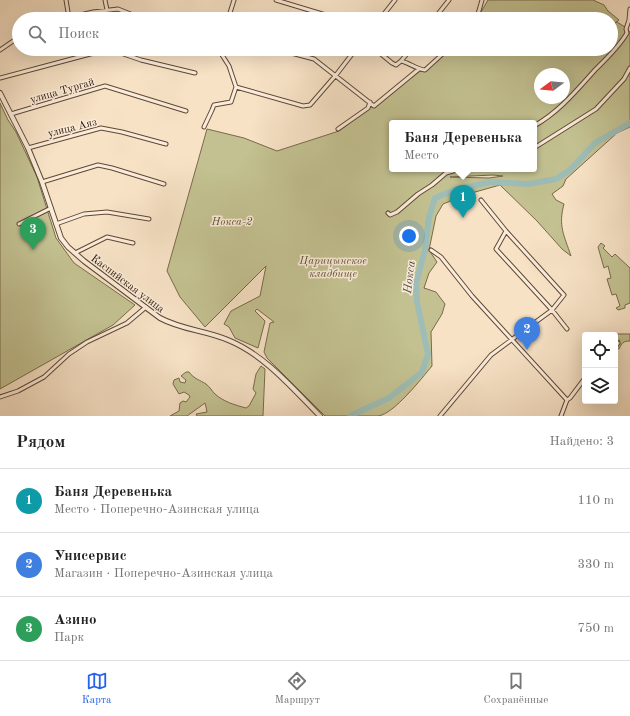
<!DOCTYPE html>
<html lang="ru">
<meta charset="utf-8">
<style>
:root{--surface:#fff;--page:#f2f2f2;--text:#222;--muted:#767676;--line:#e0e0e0;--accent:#2563eb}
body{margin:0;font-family:"Old Standard TT",serif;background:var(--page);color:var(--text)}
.controls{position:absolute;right:12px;bottom:12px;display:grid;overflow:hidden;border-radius:4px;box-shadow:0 4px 16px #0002}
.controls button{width:36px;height:36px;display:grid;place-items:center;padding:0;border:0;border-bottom:1px solid var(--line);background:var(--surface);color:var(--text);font:20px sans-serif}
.compass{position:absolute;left:534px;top:68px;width:36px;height:36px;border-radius:50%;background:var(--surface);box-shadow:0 4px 16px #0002;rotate:254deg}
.you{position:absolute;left:409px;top:236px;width:14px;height:14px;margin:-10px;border:3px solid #fff;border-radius:50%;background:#1a73e8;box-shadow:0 0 0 6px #1a73e833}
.badge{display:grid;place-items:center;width:26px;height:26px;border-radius:50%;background:var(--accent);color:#fff;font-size:13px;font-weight:700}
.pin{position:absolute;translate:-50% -33px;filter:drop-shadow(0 1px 2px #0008)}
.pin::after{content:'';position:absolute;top:21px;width:14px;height:12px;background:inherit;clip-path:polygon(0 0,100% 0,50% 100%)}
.popup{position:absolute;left:389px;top:120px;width:148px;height:52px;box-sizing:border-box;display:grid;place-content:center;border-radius:4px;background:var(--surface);filter:drop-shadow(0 1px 3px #0005);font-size:13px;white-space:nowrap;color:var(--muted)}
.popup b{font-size:15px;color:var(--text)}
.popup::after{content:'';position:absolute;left:50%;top:100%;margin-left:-8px;border:8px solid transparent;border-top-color:var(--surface)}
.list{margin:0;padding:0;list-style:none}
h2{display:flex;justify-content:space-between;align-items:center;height:52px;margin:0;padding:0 16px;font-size:17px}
h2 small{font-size:13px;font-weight:400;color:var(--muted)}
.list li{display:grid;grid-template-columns:26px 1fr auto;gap:12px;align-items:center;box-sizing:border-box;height:64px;padding:0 16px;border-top:1px solid var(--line)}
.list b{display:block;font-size:15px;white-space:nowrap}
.list p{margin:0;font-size:13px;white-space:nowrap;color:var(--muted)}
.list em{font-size:13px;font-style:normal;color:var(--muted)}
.icon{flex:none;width:22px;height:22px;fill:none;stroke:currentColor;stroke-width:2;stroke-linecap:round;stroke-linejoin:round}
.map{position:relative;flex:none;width:630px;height:416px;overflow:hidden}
.search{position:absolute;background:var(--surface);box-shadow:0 4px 16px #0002;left:12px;right:12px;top:12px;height:44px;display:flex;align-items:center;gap:10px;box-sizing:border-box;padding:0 14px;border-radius:22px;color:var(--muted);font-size:15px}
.sheet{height:244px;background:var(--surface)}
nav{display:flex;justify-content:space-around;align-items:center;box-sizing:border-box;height:56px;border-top:1px solid var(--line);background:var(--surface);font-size:11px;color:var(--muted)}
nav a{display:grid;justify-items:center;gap:2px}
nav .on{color:var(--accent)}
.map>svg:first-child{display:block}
</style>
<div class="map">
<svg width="630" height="416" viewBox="0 0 630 416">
<rect width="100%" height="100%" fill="#f7e2c6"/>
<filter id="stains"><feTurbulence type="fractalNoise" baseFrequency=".005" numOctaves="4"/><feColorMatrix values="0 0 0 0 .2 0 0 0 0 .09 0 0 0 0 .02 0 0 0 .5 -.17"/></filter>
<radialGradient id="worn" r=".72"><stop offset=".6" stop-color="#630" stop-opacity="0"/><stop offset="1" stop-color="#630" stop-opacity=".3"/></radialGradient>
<path fill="#c3c191" stroke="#786a4a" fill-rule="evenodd" d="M488,0H593L604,5L608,11L619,20L615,23L617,22L628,29V32L629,33L630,31V127L617,133L566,179L563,186L552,194L556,200L564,204C558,226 564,235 571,256L562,249L537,221L500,185L468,194L443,204L436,216L429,250L437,262L429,273L424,288L436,292L445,304L442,314L431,332L432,366C421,379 394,414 378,416C361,416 342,416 325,416L267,358L264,352L270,323L274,322L257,309L255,311L265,321L258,348L235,338L229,327L224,324L231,311L260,296L266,266L205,327L180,297L167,271L207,129L244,138L277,151L339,131L450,49H611V19H477ZM540,74H564V98H540ZM392,123H534V169H392ZM493,175L503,176L489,178L450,177Z
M0,103L8,120L16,132L37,177L56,238L74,263L135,305L113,325L0,389Z
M601,243L605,246L603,248L612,257L615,254L630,268V303L625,305V308L618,310L616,308L620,306L616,294L612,295L607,279L611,278L608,266L604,268L598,247Z
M617,334H630V341C623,341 622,343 619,349L616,348L620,340L615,341V336Z
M261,366L265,369L263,416H197L196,414L207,412L206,407L205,403L187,416H170L179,411L180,403L183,401L186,402L190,397L189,395L184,392L179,394L173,384L174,380L179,378L180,382L185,383L186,380L181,376L186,372H189C194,379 200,380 206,384C210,387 212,391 215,394C224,402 235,405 246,408L249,406L256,393L253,389L256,374Z"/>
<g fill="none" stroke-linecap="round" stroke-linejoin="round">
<path stroke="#9dbdb6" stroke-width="6" d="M350,416L389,398L422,372L428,354L417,302L416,283L425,250L429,217L435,198L457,189L491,182L528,184L556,179L570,170L595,143L630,123"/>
<g stroke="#604734" stroke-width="5">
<path id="minor" d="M66,0L69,18
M105,0L107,10
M276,0L339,19
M63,19L93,12L118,9L143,19
M228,19L234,0
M380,19L395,0
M434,19L449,0
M475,19L478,14L482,0
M276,49L314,59L374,106L419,69
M375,49L392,63L396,65L401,61L411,49
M0,50L19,37
M401,61C410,63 416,69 425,70L448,49
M0,78L109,49L141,60L195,73
M236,87L303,106L310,105L336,75L356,49
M11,114L105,86L186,111
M534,126C559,112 576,91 595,70C606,59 619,47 627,33L626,29L629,20L630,9
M204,127L212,110L214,105L231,102L236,87L229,66L222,55V49
M338,129L368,108L370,102
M28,148L101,128L122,132L166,144
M534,148L596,109L624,79L630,68
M42,182L98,165L112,168L164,184
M388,213L390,215L397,212L418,194L432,185L446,173L460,169
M19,224L51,208
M56,224L84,214L107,212L149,219
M506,231L496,249L552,310L567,329
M431,250L441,257L472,296L567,400
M75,253L107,237L133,243
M615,347L618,343
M0,397L18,391L44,377L69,354L87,342L127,323L146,307
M440,416L491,355L552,310L564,295L506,231L481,200
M561,416L567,400L570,398L585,378"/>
</g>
<g stroke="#604734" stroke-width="6">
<path id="tertiary" d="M0,93L28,148L42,182L61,238L68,247L84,261L160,318C182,330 205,330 228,340C265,355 292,388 320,416"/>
</g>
<use href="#minor" stroke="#faecda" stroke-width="3"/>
<use href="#tertiary" stroke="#faecda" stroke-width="4"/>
</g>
<g text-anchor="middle" stroke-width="3" stroke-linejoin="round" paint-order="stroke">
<g font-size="11" fill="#2d1303" stroke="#faecda">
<text transform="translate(62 90) rotate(-16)" y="4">улица Тургай</text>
<text transform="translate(72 127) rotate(-14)" y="4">улица Аяз</text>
<text transform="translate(128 283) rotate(37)" y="4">Каспийская улица</text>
</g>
<g font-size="11" font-style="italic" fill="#625035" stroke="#faecda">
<text x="232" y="225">Нокса-2</text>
<text x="333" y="264">Царицынское<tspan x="333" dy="13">кладбище</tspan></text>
</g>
<g font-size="12" font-style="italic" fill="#544e42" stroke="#faecda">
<text transform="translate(409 277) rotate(-83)" y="4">Нокса</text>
</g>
</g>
<rect width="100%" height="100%" filter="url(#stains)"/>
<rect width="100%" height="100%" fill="url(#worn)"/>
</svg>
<div class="controls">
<button><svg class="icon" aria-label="locate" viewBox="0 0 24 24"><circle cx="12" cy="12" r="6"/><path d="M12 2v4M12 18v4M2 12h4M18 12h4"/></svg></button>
<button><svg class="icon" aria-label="layers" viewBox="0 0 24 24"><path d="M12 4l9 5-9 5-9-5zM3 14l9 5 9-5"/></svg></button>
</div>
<svg class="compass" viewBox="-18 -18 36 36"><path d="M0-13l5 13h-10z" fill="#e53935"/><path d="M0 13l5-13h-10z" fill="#767676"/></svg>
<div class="you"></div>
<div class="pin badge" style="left:463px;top:218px;background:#0f9aa8">1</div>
<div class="popup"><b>Баня Деревенька</b>Место</div>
<div class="pin badge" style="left:527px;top:350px;background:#3f7fe0">2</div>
<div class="pin badge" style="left:33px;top:250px;background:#2e9e5b">3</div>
<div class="search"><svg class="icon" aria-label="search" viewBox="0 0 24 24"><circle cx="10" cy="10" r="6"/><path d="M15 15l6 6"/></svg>Поиск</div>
</div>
<section class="sheet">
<h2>Рядом<small>Найдено: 3</small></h2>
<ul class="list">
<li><span class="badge" style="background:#0f9aa8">1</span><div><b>Баня Деревенька</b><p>Место · Поперечно-Азинская улица</p></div><em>110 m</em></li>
<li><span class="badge" style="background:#3f7fe0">2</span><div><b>Унисервис</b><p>Магазин · Поперечно-Азинская улица</p></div><em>330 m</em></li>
<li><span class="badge" style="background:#2e9e5b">3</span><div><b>Азино</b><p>Парк</p></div><em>750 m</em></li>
</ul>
</section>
<nav>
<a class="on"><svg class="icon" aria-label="map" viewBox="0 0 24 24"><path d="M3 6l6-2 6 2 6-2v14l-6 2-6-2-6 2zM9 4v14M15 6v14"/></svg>Карта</a>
<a><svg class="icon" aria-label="directions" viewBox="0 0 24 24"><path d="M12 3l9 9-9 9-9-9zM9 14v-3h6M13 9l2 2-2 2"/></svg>Маршрут</a>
<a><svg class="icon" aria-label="saved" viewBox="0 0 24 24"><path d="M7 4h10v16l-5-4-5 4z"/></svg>Сохранённые</a>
</nav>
